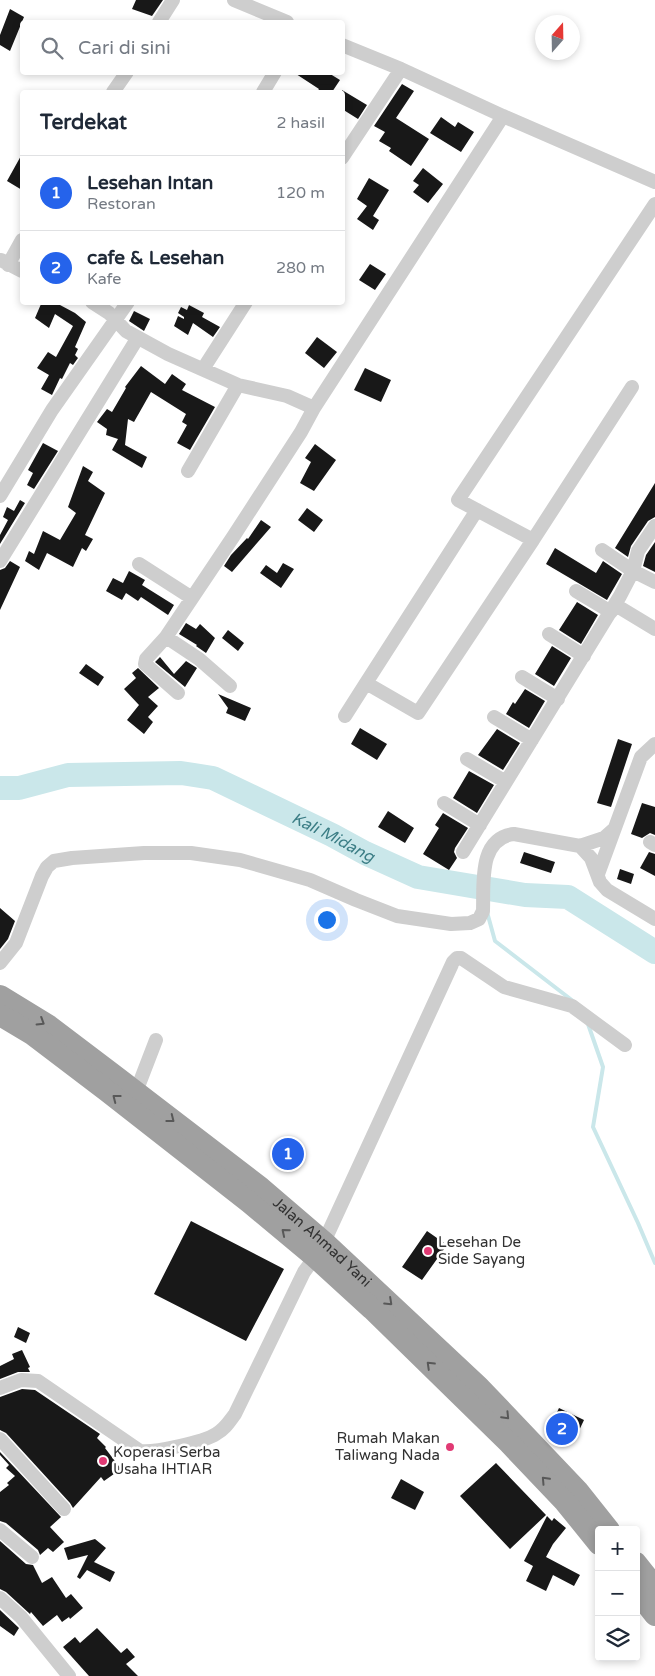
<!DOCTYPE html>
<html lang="id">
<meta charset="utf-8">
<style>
:root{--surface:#fff;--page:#f2f2f3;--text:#1f2937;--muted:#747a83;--line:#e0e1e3;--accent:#2563eb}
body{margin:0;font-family:"Varela Round",sans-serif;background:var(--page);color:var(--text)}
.controls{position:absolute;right:15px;bottom:15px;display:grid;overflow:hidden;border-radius:5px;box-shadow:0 2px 8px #0003}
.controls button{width:45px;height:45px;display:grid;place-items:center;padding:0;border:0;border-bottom:1px solid var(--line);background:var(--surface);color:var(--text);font:25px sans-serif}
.compass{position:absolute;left:535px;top:15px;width:45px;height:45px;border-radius:50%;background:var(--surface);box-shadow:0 2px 8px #0003;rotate:20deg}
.you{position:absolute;left:326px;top:919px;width:18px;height:18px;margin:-12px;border:4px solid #fff;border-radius:50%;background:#1a73e8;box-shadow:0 0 0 8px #1a73e833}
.badge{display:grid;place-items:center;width:32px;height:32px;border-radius:50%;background:var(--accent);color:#fff;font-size:16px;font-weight:700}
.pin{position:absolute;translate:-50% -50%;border:2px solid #fff;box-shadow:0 1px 5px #0006}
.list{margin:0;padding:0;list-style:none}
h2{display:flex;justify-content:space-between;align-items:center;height:65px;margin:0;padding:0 20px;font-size:21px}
h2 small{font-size:16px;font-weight:400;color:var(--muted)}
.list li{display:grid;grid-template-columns:32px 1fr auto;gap:15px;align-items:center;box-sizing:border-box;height:75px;padding:0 20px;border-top:1px solid var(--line)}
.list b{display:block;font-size:19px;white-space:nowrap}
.list p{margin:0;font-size:16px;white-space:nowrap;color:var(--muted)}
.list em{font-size:16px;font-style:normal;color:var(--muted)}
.icon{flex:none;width:28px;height:28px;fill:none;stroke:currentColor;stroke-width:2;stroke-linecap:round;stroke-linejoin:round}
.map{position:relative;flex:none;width:655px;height:1676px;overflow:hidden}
.search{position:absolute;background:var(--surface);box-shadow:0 2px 8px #0003;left:20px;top:20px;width:325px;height:55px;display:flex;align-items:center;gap:12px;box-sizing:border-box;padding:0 18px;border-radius:5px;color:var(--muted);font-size:19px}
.panel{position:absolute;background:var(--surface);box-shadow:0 2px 8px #0003;left:20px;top:90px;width:325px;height:215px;border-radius:5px}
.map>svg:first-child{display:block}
</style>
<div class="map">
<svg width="655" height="1676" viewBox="0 0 655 1676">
<rect width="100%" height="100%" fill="#fff"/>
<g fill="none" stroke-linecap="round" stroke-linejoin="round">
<path stroke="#cae7ea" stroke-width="4" d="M487,912L495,941L573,1001
M588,1024L603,1067L593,1127L638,1223L655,1263"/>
<path stroke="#cae7ea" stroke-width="24" id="s1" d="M0,788H19L68,775L181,773L213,778L332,835L365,853L418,877L525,895L568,897L655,952"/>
</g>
<path fill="#181818" d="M136,0H163L152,16L132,9Z
M10,9L24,17L10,51L0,45V35Z
M293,72H327L340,80L332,92H317L319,89Z
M402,84L414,91L396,118L429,139L411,166L389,151L391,148L379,141L385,132L374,126Z
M342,90L367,105L358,119L342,109Z
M441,117L455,127L458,122L474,132L461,152L430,133Z
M22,154V190L7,181Z
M423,168L443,184L428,203L413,192L419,185L413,181Z
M369,178L389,190L373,216L379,220L373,230L357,219L367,206L357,199Z
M370,264L386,274L375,290L359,280Z
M38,302H61L60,305L75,313L86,322L75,347L78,349L75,355L78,358L73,365L70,363L62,379L60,378L52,395L41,389L49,375L37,368L48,352L56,357L73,326L55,314L49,328L35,318L41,304Z
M189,305L204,313L202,317L220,327L213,337L193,323L188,335L174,326L178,316L184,319V317L178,313L181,307L187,310Z
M134,311L150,319L144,331L129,321Z
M317,337L337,352L324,368L305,353Z
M141,366L165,384L172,374L186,384L182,390L215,407L190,450L177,443L187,425L182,422L186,414L151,392L134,422L128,419L125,445L147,457L142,468L112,450L118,439L106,435L107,429L97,422L107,409L112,412L126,388L125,387Z
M365,368L391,380L381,402L354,390Z
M43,443L58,451L34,489L27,485L33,473L28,470Z
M315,444L336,460L314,491L300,483L311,462L305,458Z
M83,466L93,472L88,481L105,493L85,535L93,539L86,551L82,548L73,567L47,553L39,570L25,561L29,551L34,554L43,531L60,540L76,513L68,507Z
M655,483V517L648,521L631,546L628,557L615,548Z
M20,500L25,503L0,544V535L8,520L3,517L7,507L14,511Z
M307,508L323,520L314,532L298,520Z
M261,520L271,527L232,572L224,566L231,555L247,538L248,539Z
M655,542V572L643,566L646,555Z
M555,548L596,573L603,561L622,574L607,600L546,564Z
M10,561L20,567L0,610V570L5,568Z
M283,563L294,569L281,588L260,573L266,565L277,573Z
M129,571L145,580L142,585L174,605L168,615L141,597L138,601L126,593L122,600L106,591L113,578L123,583Z
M577,602L598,615L581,644L559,630Z
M186,623L196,629L200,624L215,638L206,653L196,646L197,645L179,634Z
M228,630L244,643L238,651L222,638Z
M552,646L571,658L554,686L535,674Z
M160,657L174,674L186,661L197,668L185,687L155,662Z
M86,664L104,677L98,686L79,673Z
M138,668L159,688L148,697L158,706L148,717L153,722L144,734L127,720L139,705L124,689L136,678L132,673Z
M525,689L545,701L529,728L506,714L513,702L515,704Z
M218,694L251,708L245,721L226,713L228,708Z
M360,728L387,744L377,760L351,744Z
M497,729L520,743L503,770L478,755Z
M618,739L632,744L611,807L597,803Z
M469,771L494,785L477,813L453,798Z
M642,803L655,807V835L650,833L642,838L631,834Z
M388,811L414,828L405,843L378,827Z
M443,813L468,828L455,848L454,852L457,858L449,870L423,854L439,828L435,825Z
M524,852L555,862L551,873L520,863Z
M649,852L655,854V876L640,868Z
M620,869L634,874L631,884L617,879Z
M0,908L15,921L8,939L0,949Z
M191,1221L284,1269L246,1341L154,1294Z
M427,1231L447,1245L422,1280L402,1267Z
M18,1327L30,1333L26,1343L14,1337Z
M22,1350L30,1367L28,1368L30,1372H18L0,1379V1366L14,1359L12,1354Z
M22,1389L35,1390L100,1434L97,1438L106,1447L105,1448L121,1469L104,1481L101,1477L73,1508L70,1503L6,1433L0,1430V1397Z
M559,1408L584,1420L574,1441L549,1429Z
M0,1452L61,1517L50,1527L64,1542L53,1552L48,1548L40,1555L38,1550L6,1523L0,1521V1492L9,1485L7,1483L15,1476L6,1468L9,1465L0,1455Z
M496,1463L546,1515L510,1549L460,1496Z
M401,1479L424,1492L415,1510L391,1498Z
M547,1516L552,1521L554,1518L566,1528L553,1544L546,1557L580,1575L574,1586L553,1575L546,1591L526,1581L533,1566L524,1561Z
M95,1539L106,1548L94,1562L115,1572L110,1582L87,1570L80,1579L77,1577L88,1555L68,1560L64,1548Z
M0,1541L26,1564L33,1565L42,1583L52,1577L66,1598L71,1594L83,1608L70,1619L69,1617L62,1622L57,1615L43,1626L31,1612L30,1614L6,1592L0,1589Z
M0,1610L19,1628L14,1636L0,1626Z
M97,1628L121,1653L127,1648L135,1657L126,1664L138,1676H89L63,1647L75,1637L80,1643Z"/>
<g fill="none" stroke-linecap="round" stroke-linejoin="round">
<path stroke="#cecece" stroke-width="14" d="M234,0L287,22
M159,22L173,0
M342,45L401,69L503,116L655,182
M113,92L127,72
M263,92L275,72
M342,158L401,69
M1,260L22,271
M8,265L22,240
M92,302L109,313L126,331L168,354L238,385L287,396L314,408
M203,369L246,302
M632,387L533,540L458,500L655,204
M188,471L238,385
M0,496L52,410L128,302
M477,510L366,683L418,713L533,540
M602,550L633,571L655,582
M0,561L137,339
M139,564L192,598
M576,591L611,612
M622,609L655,629
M549,634L584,656
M166,637L199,659L230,686
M522,677L558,699
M178,693L145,664L146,659L166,637L233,537L301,432L314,408L503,116
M345,716L366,683
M494,717L532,740
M467,759L506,782
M444,803L480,825
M650,842L655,845
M580,846L591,858L600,882L607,890L655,919
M463,852L620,596L633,571L638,551L655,526
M598,874L641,757L655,744
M0,963L16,943L42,876L47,867L54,861L72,858L144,853H191L240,860L310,880L356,900L397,916L451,924L470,923L479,919L483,911C484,884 478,838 514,834L580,846L604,838L613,830
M136,1092L156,1040
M324,1242L453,962L457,958H461L504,987L572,1006L625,1045
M0,1388L21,1380L38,1381L140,1451C153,1453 204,1442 216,1434C225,1429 229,1422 235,1414L304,1272L315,1257
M0,1439L64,1509
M0,1530L32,1557
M0,1598L21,1617L69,1676"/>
<g stroke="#a0a0a0" stroke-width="22">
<path id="s2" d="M0,996L49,1026L115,1076L261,1188L324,1242L479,1387L578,1491L609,1530"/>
<path d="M0,1015L32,1034L107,1091L249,1202L315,1257L372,1309L509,1443L565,1502L599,1544"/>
<path d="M636,1563L655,1587"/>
<path d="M636,1591L655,1615"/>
</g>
</g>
<defs><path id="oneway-chevron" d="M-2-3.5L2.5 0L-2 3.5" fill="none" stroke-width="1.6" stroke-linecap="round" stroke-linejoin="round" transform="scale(1.25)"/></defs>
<g stroke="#585858">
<use href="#oneway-chevron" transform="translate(41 1022) rotate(32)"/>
<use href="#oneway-chevron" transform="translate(116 1098) rotate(-142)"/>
<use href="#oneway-chevron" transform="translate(171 1119) rotate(38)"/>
<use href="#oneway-chevron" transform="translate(285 1232) rotate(-140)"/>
<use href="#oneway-chevron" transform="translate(389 1302) rotate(43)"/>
<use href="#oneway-chevron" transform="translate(430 1365) rotate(-136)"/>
<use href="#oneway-chevron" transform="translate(506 1416) rotate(46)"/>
<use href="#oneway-chevron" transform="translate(545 1480) rotate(-133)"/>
</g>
<g fill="#e13a74" stroke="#fff" stroke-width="2">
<circle cx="428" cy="1251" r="5"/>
<circle cx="450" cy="1447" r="5"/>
<circle cx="103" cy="1461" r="5"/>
</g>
<g text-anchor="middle" stroke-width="5" stroke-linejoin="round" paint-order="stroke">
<g font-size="15" fill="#313131" stroke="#fff">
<text dy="5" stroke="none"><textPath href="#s2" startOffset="406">Jalan Ahmad Yani</textPath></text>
</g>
<g font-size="15" fill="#313131" stroke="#fff" text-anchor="start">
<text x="438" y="1247">Lesehan De<tspan x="438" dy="17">Side Sayang</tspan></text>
<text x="440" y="1443" text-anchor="end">Rumah Makan<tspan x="440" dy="17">Taliwang Nada</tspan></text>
<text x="113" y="1457">Koperasi Serba<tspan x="113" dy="17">Usaha IHTIAR</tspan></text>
</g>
<g font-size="16" font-style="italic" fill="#3b7d85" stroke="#fff">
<text dy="6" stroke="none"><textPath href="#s1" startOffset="349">Kali Midang</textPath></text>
</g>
</g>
</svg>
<div class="controls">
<button>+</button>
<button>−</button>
<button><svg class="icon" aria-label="layers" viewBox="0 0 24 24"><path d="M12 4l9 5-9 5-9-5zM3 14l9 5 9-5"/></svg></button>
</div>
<svg class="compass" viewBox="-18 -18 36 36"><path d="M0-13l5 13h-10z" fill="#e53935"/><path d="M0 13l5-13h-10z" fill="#747a83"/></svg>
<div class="you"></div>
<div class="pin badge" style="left:288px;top:1154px">1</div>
<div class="pin badge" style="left:562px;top:1429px">2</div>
<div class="search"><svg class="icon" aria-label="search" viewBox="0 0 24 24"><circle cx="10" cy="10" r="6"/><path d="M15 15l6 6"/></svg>Cari di sini</div>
<section class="panel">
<h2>Terdekat<small>2 hasil</small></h2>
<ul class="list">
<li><span class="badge">1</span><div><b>Lesehan Intan</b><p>Restoran</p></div><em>120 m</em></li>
<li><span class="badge">2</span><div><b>cafe &amp; Lesehan</b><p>Kafe</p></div><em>280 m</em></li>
</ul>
</section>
</div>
